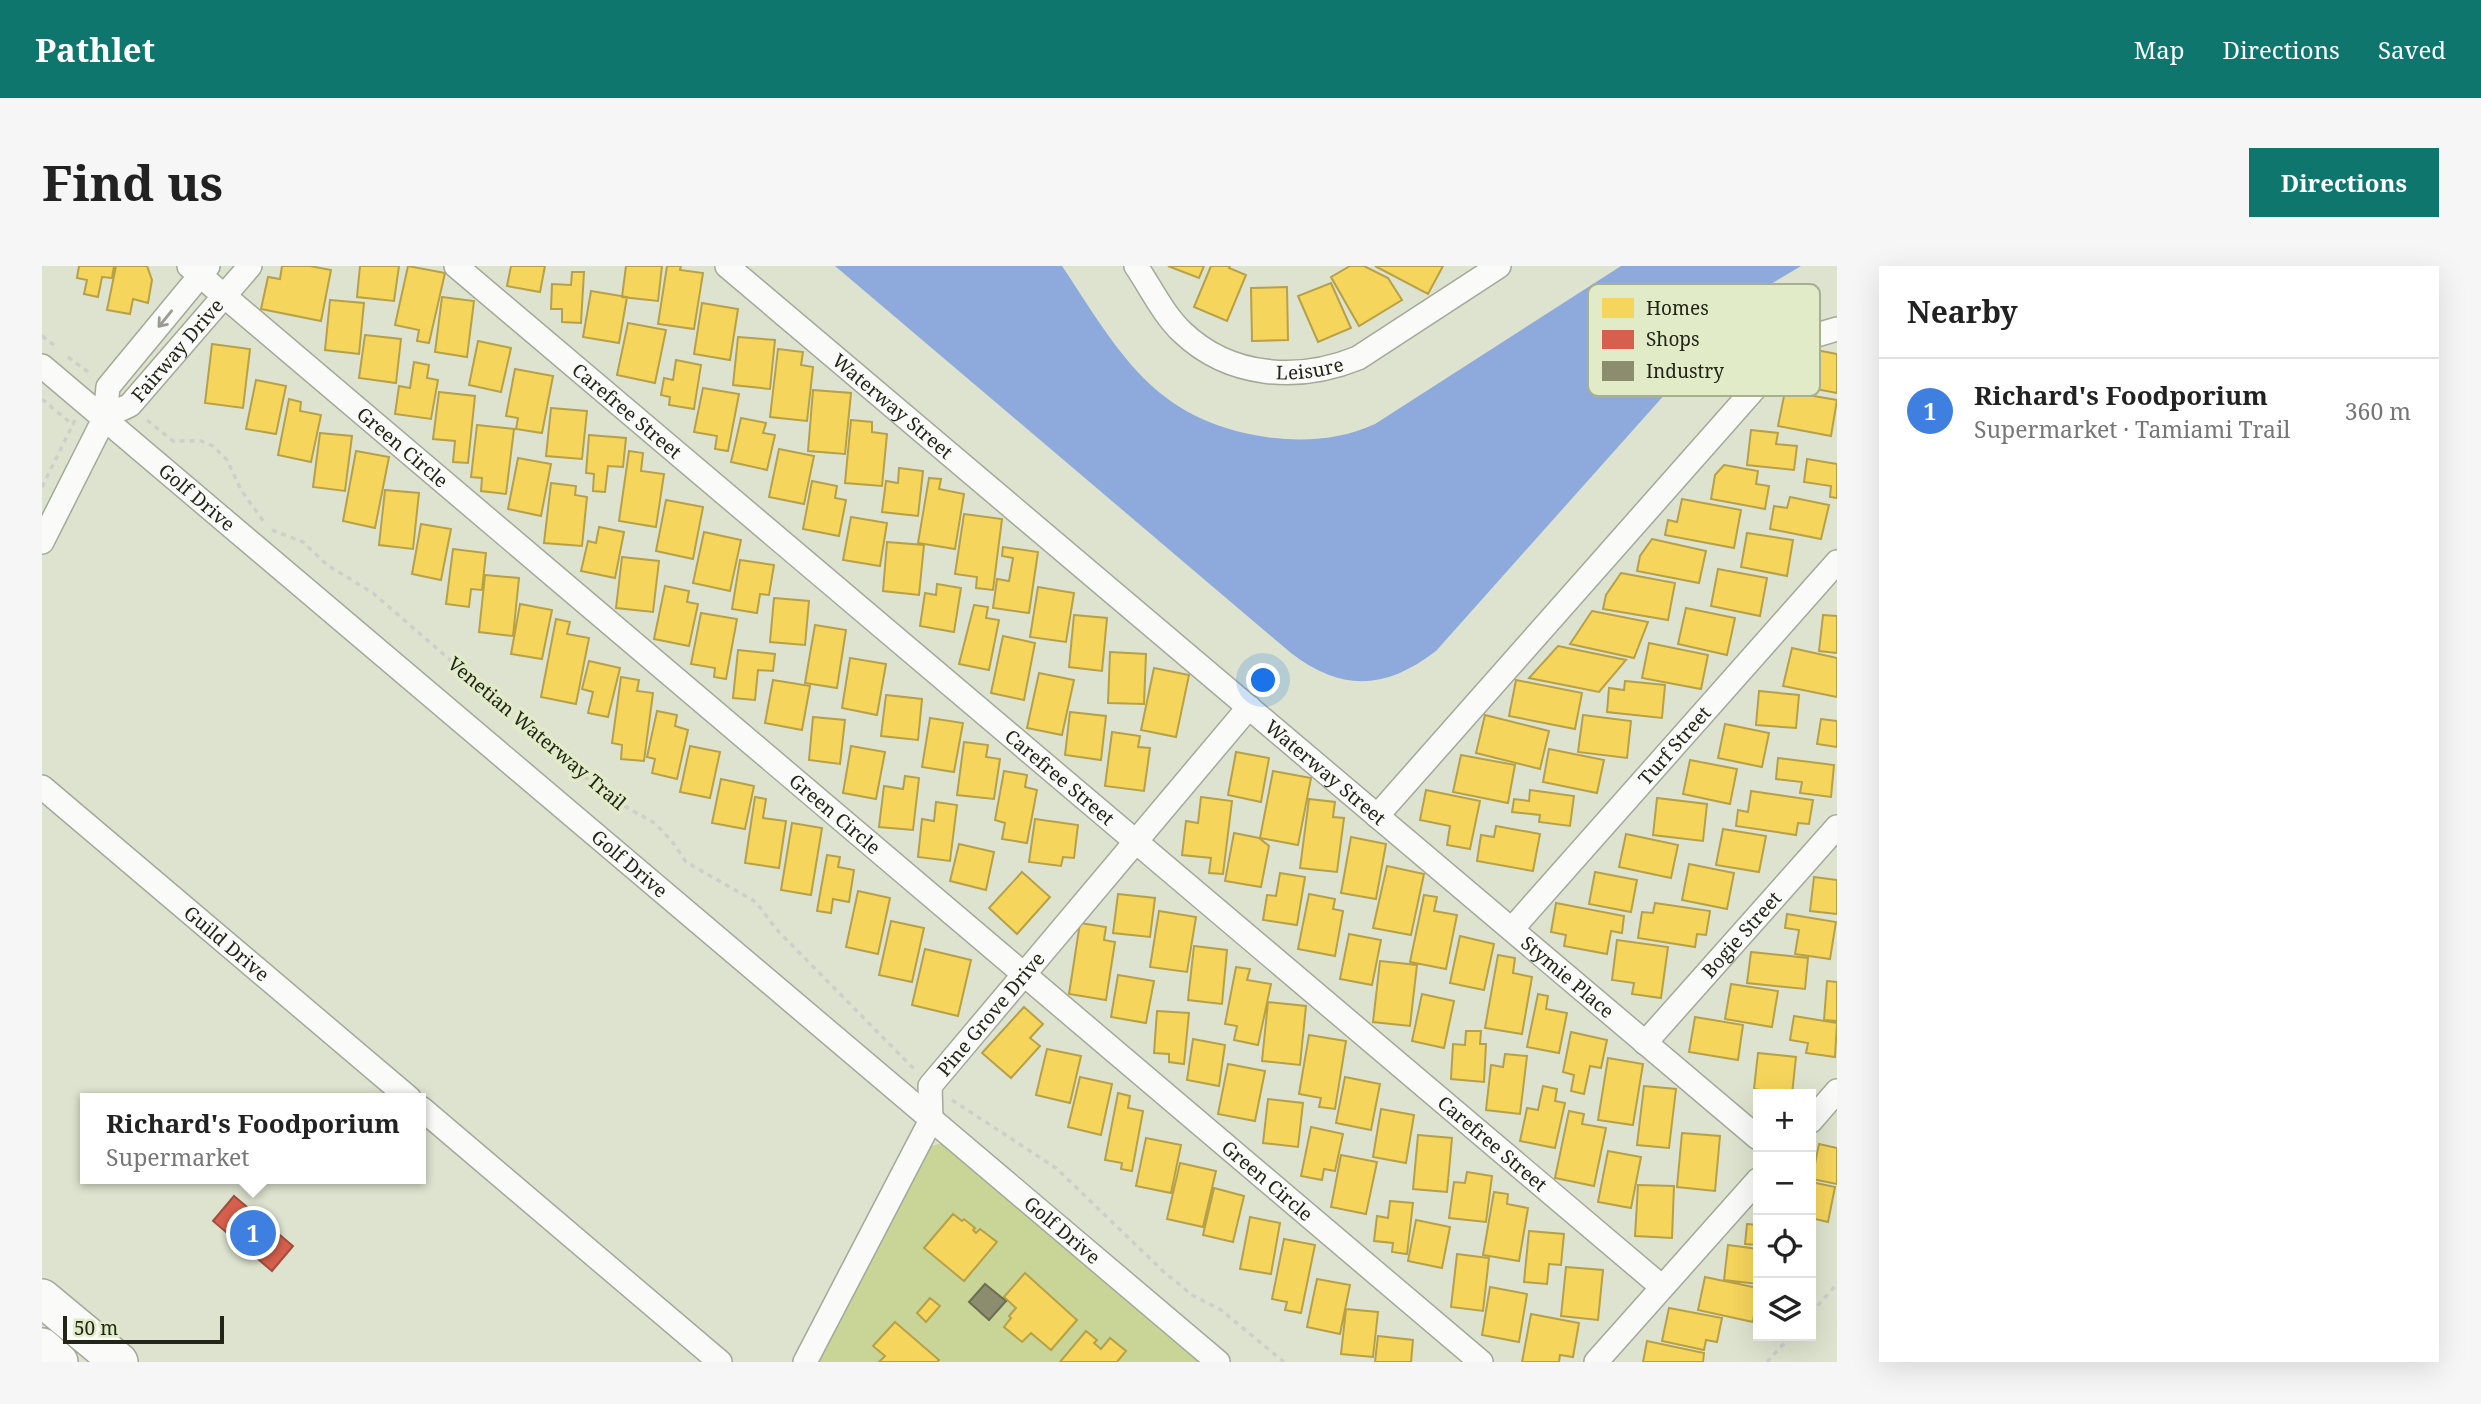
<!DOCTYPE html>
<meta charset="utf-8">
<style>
:root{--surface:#fff;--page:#f6f6f6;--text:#222;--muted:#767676;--line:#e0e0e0;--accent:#0f766e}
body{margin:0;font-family:"Noto Serif",serif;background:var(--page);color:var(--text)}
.controls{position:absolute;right:21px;bottom:21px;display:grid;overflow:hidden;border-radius:0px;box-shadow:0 7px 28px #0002}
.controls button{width:63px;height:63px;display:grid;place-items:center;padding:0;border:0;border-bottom:2px solid var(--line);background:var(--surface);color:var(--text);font:35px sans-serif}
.scale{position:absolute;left:21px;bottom:18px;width:161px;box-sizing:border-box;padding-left:7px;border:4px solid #222518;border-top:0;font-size:19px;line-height:24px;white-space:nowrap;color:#222518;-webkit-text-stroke:5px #e1ebc7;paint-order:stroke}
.you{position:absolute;left:1222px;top:415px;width:24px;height:24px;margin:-18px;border:5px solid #fff;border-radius:50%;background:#1a73e8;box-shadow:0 0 0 10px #1a73e833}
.badge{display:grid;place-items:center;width:46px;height:46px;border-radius:50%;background:var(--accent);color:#fff;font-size:23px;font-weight:700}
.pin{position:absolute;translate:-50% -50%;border:4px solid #fff;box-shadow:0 2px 7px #0006}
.popup{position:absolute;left:38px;top:827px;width:346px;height:91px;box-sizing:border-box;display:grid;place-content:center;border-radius:0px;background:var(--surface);filter:drop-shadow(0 2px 5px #0005);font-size:23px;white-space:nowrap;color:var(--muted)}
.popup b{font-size:26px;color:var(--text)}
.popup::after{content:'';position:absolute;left:50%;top:100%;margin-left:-14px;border:14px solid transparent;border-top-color:var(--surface)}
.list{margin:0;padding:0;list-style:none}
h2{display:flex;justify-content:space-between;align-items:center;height:91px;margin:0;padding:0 28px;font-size:30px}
h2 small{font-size:23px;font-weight:400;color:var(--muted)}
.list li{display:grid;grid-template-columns:46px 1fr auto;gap:21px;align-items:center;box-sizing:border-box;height:105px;padding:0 28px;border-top:2px solid var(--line)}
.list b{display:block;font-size:26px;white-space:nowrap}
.list p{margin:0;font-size:23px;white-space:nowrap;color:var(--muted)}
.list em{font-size:23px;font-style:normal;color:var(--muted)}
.icon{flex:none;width:38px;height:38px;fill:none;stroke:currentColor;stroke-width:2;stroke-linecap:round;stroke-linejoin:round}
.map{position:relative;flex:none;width:1795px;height:1096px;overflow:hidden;border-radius:0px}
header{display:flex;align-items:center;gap:42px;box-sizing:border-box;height:98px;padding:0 35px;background:var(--accent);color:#fff}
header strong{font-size:33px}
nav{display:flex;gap:38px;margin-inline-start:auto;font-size:24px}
.intro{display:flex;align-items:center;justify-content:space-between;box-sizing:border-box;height:168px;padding:0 42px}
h1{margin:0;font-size:49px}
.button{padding:18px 32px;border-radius:0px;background:var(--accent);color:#fff;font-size:24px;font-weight:700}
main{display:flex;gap:42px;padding:0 42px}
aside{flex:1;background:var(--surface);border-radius:0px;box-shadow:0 7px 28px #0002}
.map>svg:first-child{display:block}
</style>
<header>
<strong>Pathlet</strong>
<nav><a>Map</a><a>Directions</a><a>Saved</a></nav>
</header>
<div class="intro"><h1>Find us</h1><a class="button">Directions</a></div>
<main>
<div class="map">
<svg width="1795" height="1096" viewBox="0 0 1795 1096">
<rect width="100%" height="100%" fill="#dee3cf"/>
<path fill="#c8d597" d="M901,877L1164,1096H774L885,881Z"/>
<path fill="#8eaadc" d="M793,0H1020C1078,87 1111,154 1224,171C1261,176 1299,174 1333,158L1579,0H1759L1729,18L1699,43L1394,385C1343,424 1300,426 1249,387Z"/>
<path fill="#f6d55c" stroke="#b6a048" stroke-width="2" d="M37,0H72L70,12L60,11L56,31L42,28L45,14L35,12Z
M74,0H105L110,14L106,37L91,33L88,48L65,44Z
M240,0H268L289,4L279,55L219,43L226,11L238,13Z
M318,0H357L352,35L315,31Z
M366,0L403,7L387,77L375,75L377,64L353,59Z
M469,0H503L498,26L465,20Z
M584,0H620L616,35L580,31Z
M625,0H639L638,4L661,7L652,63L616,58Z
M1126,0H1162L1157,12Z
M1169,0H1188L1187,2L1204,9L1185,55L1152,41Z
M1308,0H1322L1346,12L1360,34L1317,60L1289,11Z
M1333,0H1401L1386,28Z
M530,6H542L539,57L520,56V43H509L510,18L529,19Z
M1289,17L1309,62L1276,76L1256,30Z
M1245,21L1246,74L1210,75L1209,22Z
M549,25L585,31L577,77L541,71Z
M400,31L432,35L425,91L393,86Z
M288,34L322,37L317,88L283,84Z
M660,37L696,43L688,94L652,88Z
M586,57L624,64L613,117L575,109Z
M323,69L359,73L354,117L317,112Z
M696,71L733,74L728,123L691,119Z
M436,75L469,82L459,126L427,119Z
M170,78L208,83L201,142L163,137Z
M736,83L761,86L759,99L771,101L765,155L728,151Z
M1769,83L1795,88V127L1763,121Z
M634,94L659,99L652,143L627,139L628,131L619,129L622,112L631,114Z
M372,96L387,99L385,112L396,114L389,153L353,148L357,120L368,122Z
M473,103L511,110L500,167L474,163L476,152L464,150Z
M214,114L244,120L234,168L204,163Z
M661,122L697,128L686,185L673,183L675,170L652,166Z
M771,124L809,127L803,188L766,185Z
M1743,125L1795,134L1789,170L1736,160Z
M397,126L433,130L426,197L411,196L413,175L391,173Z
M247,133L259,136L258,145L279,149L269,196L236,189Z
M509,142L545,145L540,193L504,190Z
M699,152L724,157L721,167L733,169L725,204L689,196Z
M809,154L830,156V166L845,168L840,220L803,217Z
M435,159L472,163L464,228L439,225L440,212L429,211Z
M1709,164L1736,167L1734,178L1755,180L1752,204L1705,199Z
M278,167L310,170L303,225L271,221Z
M547,169L584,172L581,201L566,200L563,226L551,225L552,208L544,207Z
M737,183L772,190L762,238L727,231Z
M314,185L347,191L333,262L301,255Z
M587,185L601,187L599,205L622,208L614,261L577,255Z
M476,192L509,198L499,250L466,243Z
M1765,193L1795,198V232L1788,231L1789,220L1762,216Z
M1682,199L1716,205L1714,218L1727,220L1723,243L1669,233L1673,209Z
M857,202L881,205L876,250L840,246L844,215L856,217Z
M887,212L899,213L897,223L922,228L913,283L876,277Z
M770,215L795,220L793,232L804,234L797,270L761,263Z
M509,217L534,220L533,229L545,231L540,280L502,277Z
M343,224L377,227L371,283L337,279Z
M1748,231L1787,239L1779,273L1728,263L1732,240L1745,242Z
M1640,233L1699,244L1692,282L1623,269L1626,254L1635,256Z
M624,234L661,241L651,293L614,285Z
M922,248L960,253L951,324L934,322L935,311L913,308Z
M809,251L845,257L838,300L801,294Z
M379,258L409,263L399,314L370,308Z
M557,261L582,266L573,312L539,305L546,275L554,277Z
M662,266L699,274L688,325L651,317Z
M1705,267L1751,274L1745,310L1699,301Z
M1610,273L1664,285L1657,317L1595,305L1598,290Z
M845,276L882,279L877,329L841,325Z
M961,281L996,286L987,347L951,342L955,313L967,315L971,292L960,290Z
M411,283L444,287L440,324L429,323L427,341L404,338Z
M580,291L617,295L611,346L574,342Z
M698,294L732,299L727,329L718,328L715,347L690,343Z
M1676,303L1725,312L1718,350L1669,340Z
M1579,307L1633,317L1626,354L1561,343L1564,329Z
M443,309L477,312L471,370L437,366Z
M895,318L919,322L912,366L878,360L883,327L894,329Z
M623,320L647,325L645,336L656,338L647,380L612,373Z
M996,321L1032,327L1024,376L988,371Z
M732,332L767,335L763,379L728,376Z
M478,338L510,344L500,393L469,388Z
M932,339L946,341L944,352L957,354L947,404L917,398Z
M1644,342L1693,352L1685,389L1636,378Z
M1550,345L1606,356L1592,392L1528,378Z
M659,347L695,353L684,413L672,411L673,402L649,398Z
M1032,349L1065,352L1060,405L1027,401Z
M1781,349L1795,350V387L1777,385Z
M514,353L528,356L525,368L547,372L534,438L499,431Z
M773,359L804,364L795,422L763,417Z
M961,370L993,377L982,434L949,427Z
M1607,377L1666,389L1659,423L1600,412Z
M1516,380L1584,394L1557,426L1487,412Z
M1750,382L1795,392V431L1741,420Z
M696,384L733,388L731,405L716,404L713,434L691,432Z
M1068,386L1104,388L1102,438L1066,437Z
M808,392L844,398L835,449L800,442Z
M547,395L578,402L566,451L546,447L551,426L540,423Z
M1112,402L1147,409L1134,471L1099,464Z
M997,407L1032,414L1020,469L985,462Z
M579,411L597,414L595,425L611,427L602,495L579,493L580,479L570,477Z
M731,414L768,420L760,464L723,457Z
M1474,414L1540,427L1533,463L1467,450Z
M1583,415L1623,419L1620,452L1565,446L1567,422L1582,424Z
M1717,425L1757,429L1754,462L1714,459Z
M844,429L880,433L876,474L839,470Z
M615,445L635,449L633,460L646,464L635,513L610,507L613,493L605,491Z
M1028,446L1064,450L1059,494L1023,489Z
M1443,449L1507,465L1498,503L1434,487Z
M1541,449L1589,455L1585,492L1536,486Z
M771,451L803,454L798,498L767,494Z
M888,452L921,457L912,506L880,501Z
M1779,453L1795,455V481L1775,478Z
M1683,458L1727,467L1720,501L1676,492Z
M1070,466L1098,470L1096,481L1108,482L1102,525L1063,520Z
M922,476L946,479L944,491L958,493L952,533L915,529Z
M648,480L678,486L668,532L638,526Z
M809,480L843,486L834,533L801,527Z
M1507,483L1562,494L1555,527L1501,516Z
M1194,486L1227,492L1219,536L1186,529Z
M1419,489L1473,499L1466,537L1411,526Z
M1736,492L1792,499L1789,531L1758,527L1760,516L1734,513Z
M1648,494L1695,503L1688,538L1641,528Z
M962,505L985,509L983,521L995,524L985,577L960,573L963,557L953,554Z
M1231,505L1269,512L1256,579L1218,572Z
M863,510L877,512L871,564L837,561L842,520L861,523Z
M679,513L712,520L703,563L670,557Z
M1384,524L1438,535L1428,583L1405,579L1408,560L1378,554Z
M1488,524L1532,530L1528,560L1497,556L1498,549L1470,546L1472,533L1487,535Z
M1709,525L1771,534L1767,558L1756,557L1754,569L1694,560L1696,544L1706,546Z
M713,531L724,533L721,552L744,555L737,602L703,597Z
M1159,531L1190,535L1181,608L1167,607L1169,592L1140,589L1144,555L1156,557Z
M1615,532L1665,538L1661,575L1611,569Z
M1267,533L1293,536L1291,551L1302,552L1295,606L1258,602Z
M894,536L915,539L908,595L876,591L880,553L892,555Z
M993,553L1036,559L1032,592L1021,591L1019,600L987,596Z
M750,557L780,562L769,629L739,624Z
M1454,560L1498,568L1491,605L1435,595L1439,569L1452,571Z
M1681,563L1724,570L1717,606L1674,599Z
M1192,567L1217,572L1227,580L1219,621L1183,615Z
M1584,568L1636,579L1629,612L1577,601Z
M1309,571L1344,578L1334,633L1299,627Z
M917,578L952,586L944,624L908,615Z
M785,589L798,591L796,601L812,604L807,636L791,633L789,647L775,645Z
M1647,598L1692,607L1685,643L1640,634Z
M1345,600L1382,608L1369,669L1331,662Z
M980,606L1008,631L975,668L947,642Z
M1553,606L1595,614L1589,646L1547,638Z
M1238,607L1263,611L1255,659L1221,654L1225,629L1234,630Z
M1772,611L1795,614V648L1768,645Z
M816,625L848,632L836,688L804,681Z
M1076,628L1113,632L1108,671L1071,667Z
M1267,628L1293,633L1291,643L1301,645L1293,690L1256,683Z
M1382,629L1395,631L1392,645L1415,649L1404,703L1368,696Z
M1514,637L1582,650L1580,667L1569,665L1565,688L1522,680L1524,669L1509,666Z
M1613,637L1668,645L1664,669L1655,668L1653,681L1596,672L1600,646L1611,647Z
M1117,645L1154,651L1145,706L1108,701Z
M1745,648L1794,656L1788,693L1753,688L1757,664L1743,662Z
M849,655L882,662L870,716L837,709Z
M1038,657L1064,661L1062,674L1073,676L1064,734L1027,728Z
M1307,668L1339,674L1330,719L1298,713Z
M1418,670L1452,678L1442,724L1408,717Z
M1575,674L1626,681L1619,732L1590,728L1592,717L1570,714Z
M1152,680L1185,684L1180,738L1146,734Z
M883,683L929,694L916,750L870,739Z
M1709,686L1766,692L1763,723L1705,717Z
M1456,689L1473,692L1471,707L1490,711L1480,768L1443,762Z
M1338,695L1375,699L1368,760L1331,756Z
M1194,701L1208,703L1205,714L1229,718L1216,779L1192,774L1195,760L1183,758Z
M1076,709L1112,715L1104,757L1069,751Z
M1785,715L1795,716V755L1782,754Z
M1689,718L1736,725L1730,761L1683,753Z
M1380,728L1412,735L1402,782L1370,775Z
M1496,728L1506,730L1504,743L1525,747L1517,787L1485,781Z
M1226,736L1264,740L1258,799L1220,795Z
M982,741L1001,758L988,772L998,780L969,812L940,787Z
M1115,745L1147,747L1142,798L1127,796V788L1112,787Z
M1752,750L1795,757L1793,791L1764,787L1766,777L1748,774Z
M1653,751L1701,759L1696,794L1647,786Z
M1424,765H1439L1438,778H1444L1442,816L1409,813L1411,778L1423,779Z
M1529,766L1565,774L1559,802L1548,800L1542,828L1529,825L1532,809L1521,806Z
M1267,769L1304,775L1293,843L1277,841L1279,832L1257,828Z
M1151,773L1183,779L1177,820L1145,814Z
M1005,783L1039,790L1028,837L994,829Z
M1716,787L1754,791L1750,828H1724V825L1712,823Z
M1463,788L1485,790L1478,848L1444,844L1449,799L1461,801Z
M1566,792L1601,798L1591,859L1556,854Z
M1186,798L1223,805L1213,855L1176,848Z
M1038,811L1070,818L1059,869L1026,861Z
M1303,811L1338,818L1329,864L1294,857Z
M1501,820L1515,823L1513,835L1523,837L1513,882L1478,875L1485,842L1496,844Z
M1602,820L1634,823L1627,882L1595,879Z
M1076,827L1088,830L1086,842L1101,845L1090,905L1079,903L1080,897L1063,894Z
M1226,833L1261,837L1256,881L1221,877Z
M1339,843L1372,849L1364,897L1331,891Z
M1527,845L1542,848L1540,858L1564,862L1552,920L1513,912Z
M1269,861L1301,868L1293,905L1282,903L1280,914L1259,910Z
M1640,867L1678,870L1673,925L1635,921Z
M1376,869L1410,872L1405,926L1371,923Z
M1104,872L1139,879L1129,927L1094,920Z
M1777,878L1795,882V918L1770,913Z
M1566,885L1599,891L1589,942L1556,936Z
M1299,889L1335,896L1324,948L1289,941Z
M1138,897L1174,905L1161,961L1125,953Z
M1425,906L1450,910L1444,956L1407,952L1412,916L1423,917Z
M1769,916L1793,921L1786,956L1769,952Z
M1596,919L1632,920L1630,972L1593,970Z
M1172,922L1202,930L1191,976L1161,969Z
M1452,926L1466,928L1465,938L1486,942L1477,995L1441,989Z
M1348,935L1371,937L1365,988L1350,986L1351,977L1332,975L1335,950L1346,952Z
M911,948L920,955L922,953L933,962L931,964L934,967L938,963L955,976L922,1015L882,982Z
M1208,951L1238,957L1229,1008L1198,1003Z
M1374,954L1408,961L1400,1002L1366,995Z
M1705,958L1716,959V979L1703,978Z
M1487,965L1522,968L1519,999L1507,998L1505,1018L1482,1016Z
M1242,973L1273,979L1259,1047L1243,1044L1245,1036L1230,1033Z
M1686,979L1716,983V1018L1682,1014Z
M1415,988L1447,992L1441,1045L1409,1041Z
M1524,1001L1561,1004L1556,1054L1519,1050Z
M983,1007L1035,1054L1009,1084L989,1067L980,1076L962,1061L969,1052L967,1050L974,1042L962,1031Z
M1663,1011L1716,1022L1711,1056L1656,1044Z
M1275,1013L1308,1019L1298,1068L1265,1061Z
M1448,1021L1485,1028L1477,1076L1440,1069Z
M888,1032L898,1040L884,1056L875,1047Z
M1627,1042L1680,1052L1675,1076L1664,1074L1662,1084L1620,1075Z
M1304,1043L1336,1046L1331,1091L1299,1088Z
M1489,1048L1537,1057L1531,1091L1518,1089L1517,1096H1480Z
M853,1056L897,1094L895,1096H837L843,1090L831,1080Z
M1044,1065L1055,1074L1052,1077L1059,1083L1068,1072L1084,1085L1075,1096H1018Z
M1336,1070L1371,1074L1369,1096H1333Z
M1605,1075L1662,1087L1661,1096H1601Z"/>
<path fill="#d6604d" stroke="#a04e3d" stroke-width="2" d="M192,930L251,980L230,1005L171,955Z"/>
<path fill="#8c8c6e" stroke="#6c6d54" stroke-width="2" d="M943,1018L964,1035L947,1054L927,1036Z"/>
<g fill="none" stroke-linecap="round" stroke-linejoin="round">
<g stroke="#a4a899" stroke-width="26">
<g id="street">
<path id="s1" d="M147,0L1439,1096"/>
<path id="s2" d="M414,0L1620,1021"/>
<path id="s3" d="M685,0L1716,872"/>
<path id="s4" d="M1094,0C1109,22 1121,48 1140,66C1188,112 1257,116 1316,92L1457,0"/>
<path id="s5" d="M0,100L1176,1096"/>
<path d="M63,151L66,121L166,0"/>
<path id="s6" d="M0,276L63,151L88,139L208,0"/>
<path id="s7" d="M0,521L367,832"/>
<path d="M1335,550L1745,86L1768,71L1795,63"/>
<path id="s8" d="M1470,663L1795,296"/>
<path id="s9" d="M1603,777L1795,561"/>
<path d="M379,842L678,1096"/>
<path d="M1769,855L1795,825"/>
<path id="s10" d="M763,1096L889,854L888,820L1207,441"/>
<path d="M1554,1096L1716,914"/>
</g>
</g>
<g stroke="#a4a899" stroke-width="40">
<path id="primary" d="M0,1032L77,1096
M0,1081L17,1096"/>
</g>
<path stroke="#cecfc9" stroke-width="3.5" stroke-dasharray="5 5" stroke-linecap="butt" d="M0,70L12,79
M26,91L50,109
M0,133L31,159
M105,154L131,175H159L171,180L185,194L199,224L222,256
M0,221L33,154
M230,264L261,276L285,299L331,327L543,511L572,534L614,558L632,578L644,596L714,636L734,663L874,805
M910,834L1014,902L1121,1005L1150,1029L1179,1044L1242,1096
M1769,1047L1795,1018
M1725,1096L1749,1070"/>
<use href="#street" stroke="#fafbf8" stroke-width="23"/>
<use href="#primary" stroke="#fafbf8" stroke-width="37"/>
</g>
<defs><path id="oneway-shaft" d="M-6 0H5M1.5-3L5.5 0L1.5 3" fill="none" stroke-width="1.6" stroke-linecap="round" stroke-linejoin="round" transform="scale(1.75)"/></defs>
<use stroke="#999b93" href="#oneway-shaft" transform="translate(123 53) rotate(129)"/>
<g text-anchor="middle" stroke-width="7" stroke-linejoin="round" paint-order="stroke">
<g font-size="19" fill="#222518" stroke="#e1ebc7">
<text dy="7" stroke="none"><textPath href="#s6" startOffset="240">Fairway Drive</textPath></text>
<text dy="7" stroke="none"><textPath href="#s4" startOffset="219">Leisure</textPath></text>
<text dy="7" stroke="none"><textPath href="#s3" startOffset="217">Waterway Street</textPath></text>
<text dy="7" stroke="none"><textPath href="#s2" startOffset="224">Carefree Street</textPath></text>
<text dy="7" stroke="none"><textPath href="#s1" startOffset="280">Green Circle</textPath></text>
<text dy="7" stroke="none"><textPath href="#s5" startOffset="203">Golf Drive</textPath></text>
<text transform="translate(495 467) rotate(40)" y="7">Venetian Waterway Trail</text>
<text dy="7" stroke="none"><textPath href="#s8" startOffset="245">Turf Street</textPath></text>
<text dy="7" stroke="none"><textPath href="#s3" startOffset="784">Waterway Street</textPath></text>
<text dy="7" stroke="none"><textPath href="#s2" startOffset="791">Carefree Street</textPath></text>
<text dy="7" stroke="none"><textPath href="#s1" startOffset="847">Green Circle</textPath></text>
<text dy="7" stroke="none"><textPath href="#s5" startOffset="770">Golf Drive</textPath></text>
<text dy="7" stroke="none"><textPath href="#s9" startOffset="145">Bogie Street</textPath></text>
<text dy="7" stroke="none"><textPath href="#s7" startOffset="242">Guild Drive</textPath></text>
<text dy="7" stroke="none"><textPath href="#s3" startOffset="1101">Stymie Place</textPath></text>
<text dy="7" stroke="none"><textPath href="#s10" startOffset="401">Pine Grove Drive</textPath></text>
<text dy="7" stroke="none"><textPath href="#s2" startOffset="1358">Carefree Street</textPath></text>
<text dy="7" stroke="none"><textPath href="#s1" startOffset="1414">Green Circle</textPath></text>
<text dy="7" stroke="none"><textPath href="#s5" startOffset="1337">Golf Drive</textPath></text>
</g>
</g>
<rect x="1546" y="18" width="232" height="112" rx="10" fill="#e1ebc7" stroke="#a8b092" stroke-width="2"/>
<rect x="1560" y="32" width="32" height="20" fill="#f6d55c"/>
<rect x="1560" y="64" width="32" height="19" fill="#d6604d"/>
<rect x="1560" y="95" width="32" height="20" fill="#8c8c6e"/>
<g font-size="19" fill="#222518">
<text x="1604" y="49">Homes</text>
<text x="1604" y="80">Shops</text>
<text x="1604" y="112">Industry</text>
</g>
</svg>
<div class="controls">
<button>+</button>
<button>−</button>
<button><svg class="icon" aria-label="locate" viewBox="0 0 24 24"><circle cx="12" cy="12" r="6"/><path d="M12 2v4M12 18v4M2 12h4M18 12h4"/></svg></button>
<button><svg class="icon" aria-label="layers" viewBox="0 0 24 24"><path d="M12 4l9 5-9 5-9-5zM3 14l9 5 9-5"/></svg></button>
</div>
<div class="scale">50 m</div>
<div class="you"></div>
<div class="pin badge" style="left:211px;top:967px;background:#3f7fe0">1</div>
<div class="popup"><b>Richard's Foodporium</b>Supermarket</div>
</div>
<aside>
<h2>Nearby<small></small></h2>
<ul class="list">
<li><span class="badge" style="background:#3f7fe0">1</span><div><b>Richard's Foodporium</b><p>Supermarket · Tamiami Trail</p></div><em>360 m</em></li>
</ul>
</aside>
</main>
